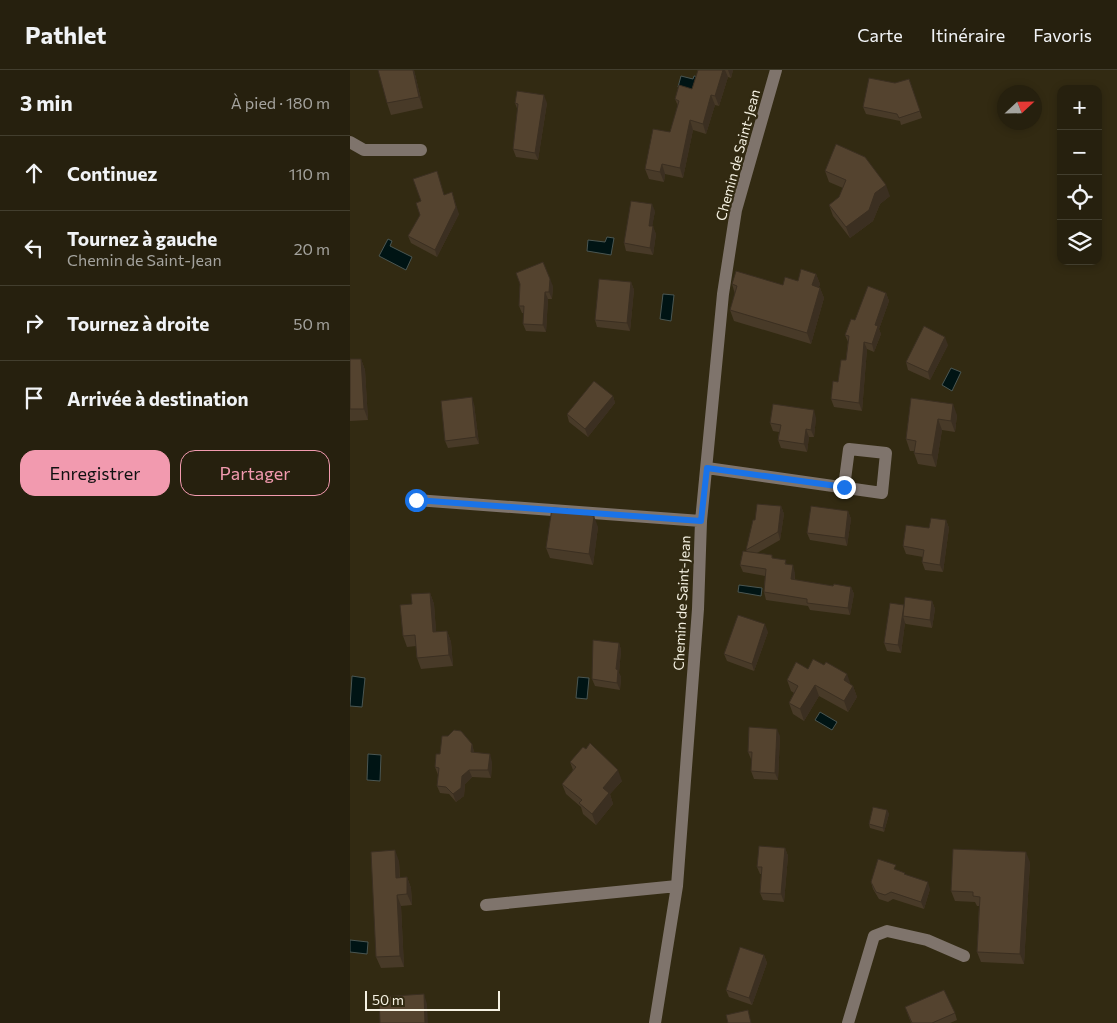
<!DOCTYPE html>
<html lang="fr">
<meta charset="utf-8">
<style>
:root{--surface:#26200e;--page:#2e2817;--text:#f1f3f6;--muted:#a4a39e;--line:#423e2e;--accent:#f29aaf}
body{margin:0;font-family:Commissioner,sans-serif;background:var(--page);color:var(--text)}
.controls{position:absolute;right:15px;top:15px;display:grid;overflow:hidden;border-radius:10px;box-shadow:0 2px 8px #0003}
.controls button{width:45px;height:45px;display:grid;place-items:center;padding:0;border:0;border-bottom:1px solid var(--line);background:var(--surface);color:var(--text);font:25px sans-serif}
.compass{position:absolute;left:647px;top:15px;width:45px;height:45px;border-radius:50%;background:var(--surface);box-shadow:0 2px 8px #0003;rotate:68deg}
.scale{position:absolute;left:15px;bottom:12px;width:135px;box-sizing:border-box;padding-left:5px;border:2px solid #f5f1e2;border-top:0;font-size:14px;line-height:18px;white-space:nowrap;color:#f5f1e2;-webkit-text-stroke:4px #322a12;paint-order:stroke}
.stop{position:absolute;width:15px;height:15px;margin:-11px;border:4px solid #1a73e8;border-radius:50%;background:#fff}
.stop.end{background:#1a73e8;border-color:#fff;box-shadow:0 1px 5px #0008}
.list{margin:0;padding:0;list-style:none}
h2{display:flex;justify-content:space-between;align-items:center;height:65px;margin:0;padding:0 20px;font-size:21px}
h2 small{font-size:16px;font-weight:400;color:var(--muted)}
.list li{display:grid;grid-template-columns:32px 1fr auto;gap:15px;align-items:center;box-sizing:border-box;height:75px;padding:0 20px;border-top:1px solid var(--line)}
.list b{display:block;font-size:19px;white-space:nowrap}
.list p{margin:0;font-size:16px;white-space:nowrap;color:var(--muted)}
.list em{font-size:16px;font-style:normal;color:var(--muted)}
.actions{display:flex;gap:10px;padding:15px 20px}
.actions a{flex:1;padding:11px 0;border:1px solid var(--accent);border-radius:15px;text-align:center;font-size:18px;color:var(--accent)}
.actions .main{background:var(--accent);color:#111}
.icon{flex:none;width:28px;height:28px;fill:none;stroke:currentColor;stroke-width:2;stroke-linecap:round;stroke-linejoin:round}
.map{position:relative;flex:none;width:767px;height:953px;overflow:hidden}
header{display:flex;align-items:center;gap:30px;box-sizing:border-box;height:70px;padding:0 25px;background:var(--surface);border-bottom:1px solid var(--line)}
header strong{font-size:24px}
nav{display:flex;gap:28px;margin-inline-start:auto;font-size:18px}
main{display:flex}
aside{flex:1;background:var(--surface)}
.map>svg:first-child{display:block}
</style>
<header>
<strong>Pathlet</strong>
<nav><a>Carte</a><a>Itinéraire</a><a>Favoris</a></nav>
</header>
<main>
<aside>
<h2>3 min<small>À pied · 180 m</small></h2>
<ul class="list">
<li><svg class="icon" aria-label="ahead" viewBox="0 0 24 24"><path d="M12 20V5M6 11l6-6 6 6"/></svg><div><b>Continuez</b></div><em>110 m</em></li>
<li><svg class="icon" aria-label="left" viewBox="0 0 24 24"><path d="M17 20v-9H6M10 6l-5 5 5 5"/></svg><div><b>Tournez à gauche</b><p>Chemin de Saint-Jean</p></div><em>20 m</em></li>
<li><svg class="icon" aria-label="right" viewBox="0 0 24 24"><path d="M7 20v-9h11M14 6l5 5-5 5"/></svg><div><b>Tournez à droite</b></div><em>50 m</em></li>
<li><svg class="icon" aria-label="arrive" viewBox="0 0 24 24"><path d="M6 21V4h12l-3 4 3 4H6"/></svg><div><b>Arrivée à destination</b></div></li>
</ul>
<div class="actions"><a class="main">Enregistrer</a><a>Partager</a></div>
</aside>
<div class="map">
<svg width="767" height="953" viewBox="0 0 767 953">
<rect width="100%" height="100%" fill="#322a12"/>
<path fill="#001414" stroke="#4a5652" d="M331,6L343,9L344,6L349,7L345,22L328,17Z
M257,167L264,168L261,185L237,181L238,170L255,172Z
M38,169L42,171L40,176L62,187L56,200L29,186Z
M313,224L324,225L321,251L310,249Z
M601,298L611,302L602,321L592,315Z
M389,515L412,518L411,526L388,522Z
M2,606L15,608L12,637L0,636Z
M228,607L239,608L237,629L226,628Z
M470,642L487,652L482,660L465,650Z
M18,684L31,685L30,711L17,710Z
M0,870L18,872L17,884L0,882Z"/>
<g fill="none" stroke-linecap="round" stroke-linejoin="round">
<path stroke="#7f746c" stroke-width="12" d="M0,72L14,80H71
M357,398L532,423L536,383L499,379L494,417
M66,430L351,451
M136,835L327,816
M305,953L327,816L348,539L351,451L373,224L386,140L426,0
M498,953L524,866L537,861L577,870L614,886"/>
</g>
<path fill="#483a28" d="M64,0L73,38L41,45L37,33Z
M348,0H383L381,8L378,7L369,36L365,35L356,64L343,60L333,108L315,104L314,112L299,109L295,99L320,62L328,36L325,29L342,19Z
M559,9L572,48L551,55L550,51L516,44L513,37L545,13Z
M165,33H197L188,90L166,87L163,79L168,41Z
M475,101L540,126L530,134L523,151L500,168L483,146L479,135L489,127L493,118L479,112Z
M95,125L109,144L87,187L61,173L58,166Z
M305,141L302,156L306,164L303,185L276,181L274,173Z
M466,204L470,214L469,217L470,218L474,228L461,274L384,251L380,240L385,224L382,214L433,215Z
M281,212L284,220L280,261L247,257L245,250Z
M170,215L203,216L202,229H198L196,262L176,261L173,254L174,243H172L169,236Z
M536,223L539,231L529,259L531,264L524,282L517,279L512,341L484,337L481,329L496,290L498,272L495,265L505,250Z
M598,275L580,310L558,300L556,292Z
M0,289H11L15,300L18,350L0,351Z
M263,326L265,333L238,367L219,352L217,344Z
M561,328L607,345L605,362L592,360L586,397L568,394L564,383L565,381H560L556,369Z
M124,334L129,374L98,378L95,371Z
M466,348L464,367H459L457,382L431,378L428,370L429,362L423,361L420,353Z
M431,436L434,444L430,470L407,483L424,488L437,494L445,503V510L483,516L501,517L504,524L500,545L460,540L458,536L416,530L414,522L415,506L393,502L390,495L397,482L396,480L405,450Z
M218,439L220,443L248,457L243,495L200,488L196,478Z
M498,441L501,449L497,476L460,470L457,463Z
M596,450L599,458L593,502L575,500L572,492L573,487L556,484L553,476L579,458Z
M80,523L84,534L86,562L97,561L101,572L103,596L71,599L67,588L66,576L57,577L53,566L62,534Z
M582,531L585,539L582,558L556,554L555,553L551,583L537,581L534,573L554,535Z
M418,562L404,601L377,591L374,584Z
M269,573L271,580L269,603L271,607L270,620L245,616L242,609Z
M458,599L503,616L507,627L498,642L469,626L454,651L443,644L439,633L444,623L441,621L437,610Z
M430,666L428,710L404,709L401,701L402,689H401L398,682Z
M122,674L124,682L142,692L141,708L122,707L115,714L114,726L106,732L99,724L90,723L87,716L88,705L85,697L90,684Z
M220,692L272,711L260,724L263,734L246,755L233,744L231,737L216,724L212,714L223,700Z
M537,740L539,744L534,762L520,758L519,754Z
M435,778L438,786L434,832L413,830L410,823L411,804H410L407,797Z
M49,791L50,808L57,807L61,818L62,835L51,836L54,897L31,898L26,887Z
M680,792L674,894L631,892L627,882L629,836H627L625,832L605,831L601,821Z
M548,800L580,819L574,839L543,829L538,832L529,829L523,819L521,812Z
M414,885L417,893L402,935L379,927L376,920Z
M555,937L605,943L607,950L600,953H561Z"/>
<path fill="#3b2f21" d="M63,0H64L73,38L69,27Z
M373,0H375L378,7L369,36L365,26Z
M378,0H383L381,8Z
M194,25L197,33L188,90L185,83Z
M361,25L365,35L356,64L353,54Z
M340,50L343,60L333,108L330,98Z
M312,94L315,104L314,112L310,102Z
M536,115L540,126L530,134L523,151L500,168L496,157L525,123Z
M102,122L109,144L87,187L85,180Z
M302,134L305,141L301,163L299,156Z
M303,156L306,164L303,185L300,178Z
M466,204L470,214L466,226L462,215Z
M200,209L203,216L202,229L199,222Z
M281,212L284,220L280,261L277,253Z
M470,218L474,228L461,274L457,263Z
M195,222L198,229L196,262L193,255Z
M536,223L539,231L529,259L531,264L524,282L522,274L525,255Z
M595,267L598,275L580,310L578,302Z
M514,272L517,279L512,341L509,333Z
M11,289L15,300L18,350L14,339Z
M263,326L265,333L238,367L235,359Z
M122,327L124,334L129,374L126,367Z
M603,334L607,345L605,362L601,351Z
M464,340L466,348L464,367L461,360Z
M588,349L592,360L586,397L582,385Z
M456,359L459,367L457,382L454,374Z
M431,436L434,444L430,470L428,462Z
M498,441L501,449L497,476L495,468Z
M244,446L248,457L243,495L239,484Z
M596,450L599,458L593,502L590,495Z
M443,495L445,503L444,517L441,509Z
M501,517L504,524L500,545L498,538Z
M80,523L84,534L87,573L83,562Z
M582,531L585,539L582,558L580,550Z
M554,535L553,546L555,553L551,583L548,575Z
M415,554L418,562L404,601L402,594Z
M97,561L101,572L103,596L99,585Z
M269,573L271,580L269,603L271,607L270,620L267,613L266,599Z
M497,604L501,615L494,610Z
M465,615L469,626L454,651L450,639Z
M503,616L507,627L498,642L494,631Z
M427,659L430,666L428,710L425,703Z
M122,674L124,682V690L121,682Z
M140,684L142,692L141,708L138,700Z
M119,700L122,707L115,714L114,726L106,732L103,724L112,706Z
M268,700L272,711L260,724L263,734L246,755L242,744L253,718Z
M537,740L539,744L534,762L533,758Z
M435,778L438,786L434,832L431,824Z
M45,780L49,791L50,819L46,808Z
M676,782L680,792L674,894L670,884Z
M57,807L61,818L62,835L57,824Z
M578,812L580,819L574,839L571,832Z
M47,825L51,836L54,897L50,886Z
M414,885L417,893L402,935L399,928Z
M74,924L77,934L78,953H75Z"/>
<path fill="#54432f" stroke="#3b2f21" d="M28,0H63L69,27L37,33Z
M348,0H373L365,26L361,25L353,54L340,50L330,98L312,94L310,102L295,99L303,59L320,62L329,31L325,29L329,15L342,19Z
M519,8L545,13L559,9L570,41L549,48L547,44L513,37Z
M167,21L194,25L185,83L163,79L168,34L165,33Z
M486,74L515,87L536,115L525,123L519,140L496,157L479,135L489,127L496,110L475,101Z
M87,101L94,125L102,122L106,137L85,180L58,166L70,145L66,133L71,131L63,109Z
M281,131L302,134L299,156H303L300,178L274,173Z
M193,192L200,209L199,222H195L193,255L173,254L174,236H169L170,214L166,203Z
M451,199L466,204L462,215L470,218L457,263L380,240L387,216L382,214L386,201L433,215L435,207L448,211Z
M249,209L281,212L277,253L245,250Z
M518,216L536,223L525,255L528,256L522,274L514,272L509,333L481,329L483,311L488,312L491,290H496L499,266L495,265L501,249L505,250Z
M574,256L595,267L578,302L556,292Z
M0,289H11L14,339H0Z
M244,311L263,326L235,359L217,344Z
M122,327L126,367L95,371L91,331Z
M561,328L603,334L601,351L588,349L582,385L564,383L566,371L556,369Z
M423,334L464,340L461,360L456,359L454,374L428,370L431,355L420,353Z
M407,434L431,436L428,462L396,480L403,450H405Z
M461,436L498,441L495,468L457,463Z
M202,438L218,439V442L244,446L239,484L196,478Z
M581,448L596,450L590,495L572,492L574,480L553,476L556,455L579,458Z
M393,481L422,485V488L436,490L435,494L443,495L441,509L483,516L484,514L501,517L498,538L457,533V529L414,522L416,499L390,495Z
M80,523L83,562L97,561L99,585L67,588L65,565L53,566L50,535L62,534L61,524Z
M555,527L582,531L580,550L553,546Z
M540,533L554,535L548,575L534,573Z
M388,545L415,554L402,594L374,584Z
M243,570L269,573L266,599L268,600L267,613L242,609Z
M463,589L474,595L476,592L497,604L494,610L503,616L494,631L465,615L450,639L439,633L448,616L437,610L446,592L458,599Z
M399,657L427,659L425,703L401,701L402,682H398Z
M104,660L111,661L122,674L121,682L140,684L138,700H119L112,706L111,718L103,724L96,717L87,716L89,698L85,697L86,684H90L92,666H98Z
M240,673L268,700L253,718L259,723L242,744L229,733L232,730L212,714L226,697L220,692L233,677L236,679Z
M523,737L537,740L533,758L519,754Z
M409,776L435,778L431,824L410,823L412,797H407Z
M603,779L676,782L670,884L627,882L630,827L623,826V822L601,821Z
M45,780L46,808L57,807V824L47,825L50,886L26,887L21,782Z
M528,789L546,795L544,799L555,803L554,804L578,812L571,832L541,822L535,825L526,822L521,812Z
M390,877L414,885L399,928L376,920Z
M594,920L605,943L582,953H562L555,937Z
M74,924L75,953H30L29,927Z
M398,940L401,953H378L376,945Z"/>
<g fill="none" stroke-linecap="round" stroke-linejoin="round">
<path stroke="#1a73e8" stroke-width="6" d="M66,430L351,451L357,398L494,417"/>
</g>
<g text-anchor="middle" stroke-width="4.5" stroke-linejoin="round" paint-order="stroke">
<g font-size="14" fill="#f5f1e2" stroke="#322a12">
<text transform="translate(388 85) rotate(-75)" y="5">Chemin de Saint-Jean</text>
<text transform="translate(332 533) rotate(-87)" y="5">Chemin de Saint-Jean</text>
</g>
</g>
</svg>
<div class="controls">
<button>+</button>
<button>−</button>
<button><svg class="icon" aria-label="locate" viewBox="0 0 24 24"><circle cx="12" cy="12" r="6"/><path d="M12 2v4M12 18v4M2 12h4M18 12h4"/></svg></button>
<button><svg class="icon" aria-label="layers" viewBox="0 0 24 24"><path d="M12 4l9 5-9 5-9-5zM3 14l9 5 9-5"/></svg></button>
</div>
<svg class="compass" viewBox="-18 -18 36 36"><path d="M0-13l5 13h-10z" fill="#e53935"/><path d="M0 13l5-13h-10z" fill="#a4a39e"/></svg>
<div class="scale">50 m</div>
<div class="stop" style="left:66px;top:430px"></div>
<div class="stop end" style="left:494px;top:417px"></div>
</div>
</main>
